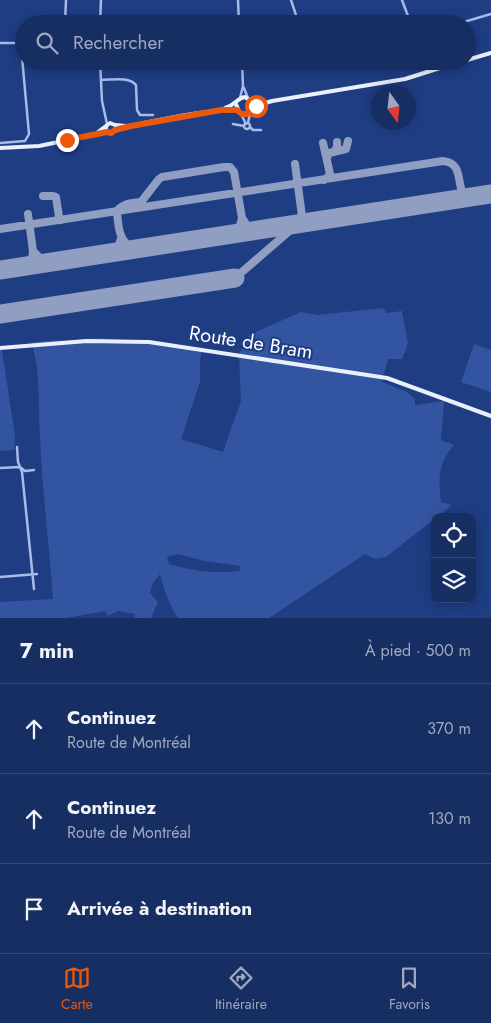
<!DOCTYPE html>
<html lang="fr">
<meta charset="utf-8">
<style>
:root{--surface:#172e62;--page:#203668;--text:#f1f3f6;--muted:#9ea8be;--line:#364a77;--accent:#ea580c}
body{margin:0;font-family:Jost,sans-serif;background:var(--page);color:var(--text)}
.controls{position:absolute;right:15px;bottom:15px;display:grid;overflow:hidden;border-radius:10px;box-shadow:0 2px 12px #0003}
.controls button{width:45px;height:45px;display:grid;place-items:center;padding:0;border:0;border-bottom:1px solid var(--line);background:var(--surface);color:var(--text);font:25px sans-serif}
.compass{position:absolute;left:371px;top:85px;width:45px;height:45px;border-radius:50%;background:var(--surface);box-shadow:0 2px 12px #0003;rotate:165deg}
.stop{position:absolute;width:15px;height:15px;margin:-11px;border:4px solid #ea580c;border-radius:50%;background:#fff}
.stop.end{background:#ea580c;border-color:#fff;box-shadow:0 1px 5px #0008}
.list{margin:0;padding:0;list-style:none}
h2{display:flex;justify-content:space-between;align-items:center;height:65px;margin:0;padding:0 20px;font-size:21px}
h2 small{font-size:16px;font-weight:400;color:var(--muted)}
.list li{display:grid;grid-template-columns:32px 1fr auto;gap:15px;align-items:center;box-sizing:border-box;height:90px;padding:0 20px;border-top:1px solid var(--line)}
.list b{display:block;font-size:19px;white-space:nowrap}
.list p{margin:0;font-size:16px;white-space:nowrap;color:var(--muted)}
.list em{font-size:16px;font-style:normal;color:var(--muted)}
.icon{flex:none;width:28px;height:28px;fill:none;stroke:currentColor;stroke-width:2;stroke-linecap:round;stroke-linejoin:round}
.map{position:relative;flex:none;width:491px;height:618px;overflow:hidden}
.search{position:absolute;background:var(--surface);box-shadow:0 2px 12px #0003;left:15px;right:15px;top:15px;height:55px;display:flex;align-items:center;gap:12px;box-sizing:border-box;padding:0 18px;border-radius:28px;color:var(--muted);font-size:19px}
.sheet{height:335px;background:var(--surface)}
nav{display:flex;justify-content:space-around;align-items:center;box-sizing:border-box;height:70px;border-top:1px solid var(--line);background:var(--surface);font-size:14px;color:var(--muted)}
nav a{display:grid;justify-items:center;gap:2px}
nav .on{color:var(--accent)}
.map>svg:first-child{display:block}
</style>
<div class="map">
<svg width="491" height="618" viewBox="0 0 491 618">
<rect width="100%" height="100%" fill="#1f3d83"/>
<path fill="#3355a1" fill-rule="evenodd" d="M383,308L387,313L402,311L408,343L402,359H388L384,374L382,375V382L407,392L415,399V405L444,401L441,440L454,445C438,463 438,480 441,502L452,505L386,557L375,559L365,554L269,618H178C169,604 164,590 160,574L153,583L150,593L158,602L151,618H134L135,614L118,611L108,616L105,611L67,618H0V602L53,599C49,544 42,489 40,434C38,405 41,369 31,342L102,338L203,348L200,359V382L181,439L223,452L241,401L239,354L249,335L301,312L318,315ZM178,554L204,561L241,566L239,571C214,574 193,571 169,564L167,557Z
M474,344L491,350V392L461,382Z
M0,350H2L15,436L14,450L0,451Z"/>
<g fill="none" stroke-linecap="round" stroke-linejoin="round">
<path stroke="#8f9ec1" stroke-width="8" d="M323,143L330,174L327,178L324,180
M334,152L337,147V142
M327,158L329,153L346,149L348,141
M43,196H53L56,197L59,217L61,220
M242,218L248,227L258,230
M0,229L443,161C467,163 453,192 469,198
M137,249C119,246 118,226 117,211C123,203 132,203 141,202L159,179L162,177L224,167H230L234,172L242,218L239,229L231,235
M33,251L42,260L52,262
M111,253L118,247L121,239
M22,267L32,260L33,251L28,214
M235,278L301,221L302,216L295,164"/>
<path stroke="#8f9ec1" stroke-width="19" d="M0,270L491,194
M0,314L235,278"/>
<path stroke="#a7bce9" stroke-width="2.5" d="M238,0L239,24
M291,0L299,24
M402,0L411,24
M65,24L66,0
M100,24L101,0
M457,24L491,14
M0,43H16L21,46L29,134L25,141L0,143
M100,61L102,101L107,124
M125,61L150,62
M101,80C112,80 129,76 136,85L137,110L140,115H153
M244,88L248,98
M240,98L243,86L242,61
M241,114L246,124
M248,123L250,113
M244 126a3 3 0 1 1 6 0a3 3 0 1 1-6 0Z
M233,124L244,126
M250,127L253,130H261
M17,447L18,462L22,472L34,589
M0,468L20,467L25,471L34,470
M0,577L37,574"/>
<path stroke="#eaeffe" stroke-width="4" d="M467,60L491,53
M236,104L239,112L243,114H247L256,106L272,101L405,79L462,61
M225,108C236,105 237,98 245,97L252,102L253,109
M106,126V131L111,133C125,124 219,108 237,110
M98,132L110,123L115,125L126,126
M0,148L39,146L107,132
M0,348L87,341L149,342L387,378L491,416"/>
</g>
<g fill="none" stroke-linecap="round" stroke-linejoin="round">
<path stroke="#ea580c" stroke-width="6" d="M67,140L107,132L111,133L115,130L131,126L221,110H237L242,114H247L256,106"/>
</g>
<g text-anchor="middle" stroke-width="4" stroke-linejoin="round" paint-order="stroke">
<g font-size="20" fill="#fff" stroke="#1f3d83">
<text transform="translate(251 342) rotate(9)" y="7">Route de Bram</text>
</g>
</g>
</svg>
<div class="controls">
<button><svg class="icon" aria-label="locate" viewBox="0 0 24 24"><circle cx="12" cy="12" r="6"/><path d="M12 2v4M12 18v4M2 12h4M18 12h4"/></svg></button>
<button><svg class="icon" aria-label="layers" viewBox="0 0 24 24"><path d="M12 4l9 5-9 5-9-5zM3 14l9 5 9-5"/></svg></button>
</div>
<svg class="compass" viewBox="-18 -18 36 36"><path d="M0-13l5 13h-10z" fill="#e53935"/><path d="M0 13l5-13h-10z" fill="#9ea8be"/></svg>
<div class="stop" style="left:256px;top:106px"></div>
<div class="stop end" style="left:67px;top:140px"></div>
<div class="search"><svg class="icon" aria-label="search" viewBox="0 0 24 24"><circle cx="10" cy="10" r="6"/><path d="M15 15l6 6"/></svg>Rechercher</div>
</div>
<section class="sheet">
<h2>7 min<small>À pied · 500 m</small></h2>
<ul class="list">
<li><svg class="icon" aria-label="ahead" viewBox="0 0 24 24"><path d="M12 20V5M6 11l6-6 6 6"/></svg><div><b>Continuez</b><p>Route de Montréal</p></div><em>370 m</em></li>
<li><svg class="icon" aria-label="ahead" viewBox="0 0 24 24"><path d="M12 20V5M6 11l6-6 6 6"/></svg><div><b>Continuez</b><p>Route de Montréal</p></div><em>130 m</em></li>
<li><svg class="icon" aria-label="arrive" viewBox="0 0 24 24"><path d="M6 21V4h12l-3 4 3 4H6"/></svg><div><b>Arrivée à destination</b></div></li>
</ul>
</section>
<nav>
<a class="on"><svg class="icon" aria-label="map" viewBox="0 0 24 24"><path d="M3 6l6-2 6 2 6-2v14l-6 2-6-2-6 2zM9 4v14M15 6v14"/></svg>Carte</a>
<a><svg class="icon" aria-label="directions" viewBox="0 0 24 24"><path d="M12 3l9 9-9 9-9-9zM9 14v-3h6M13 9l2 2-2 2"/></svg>Itinéraire</a>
<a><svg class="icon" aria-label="saved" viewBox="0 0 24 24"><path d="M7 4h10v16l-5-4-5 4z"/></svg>Favoris</a>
</nav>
